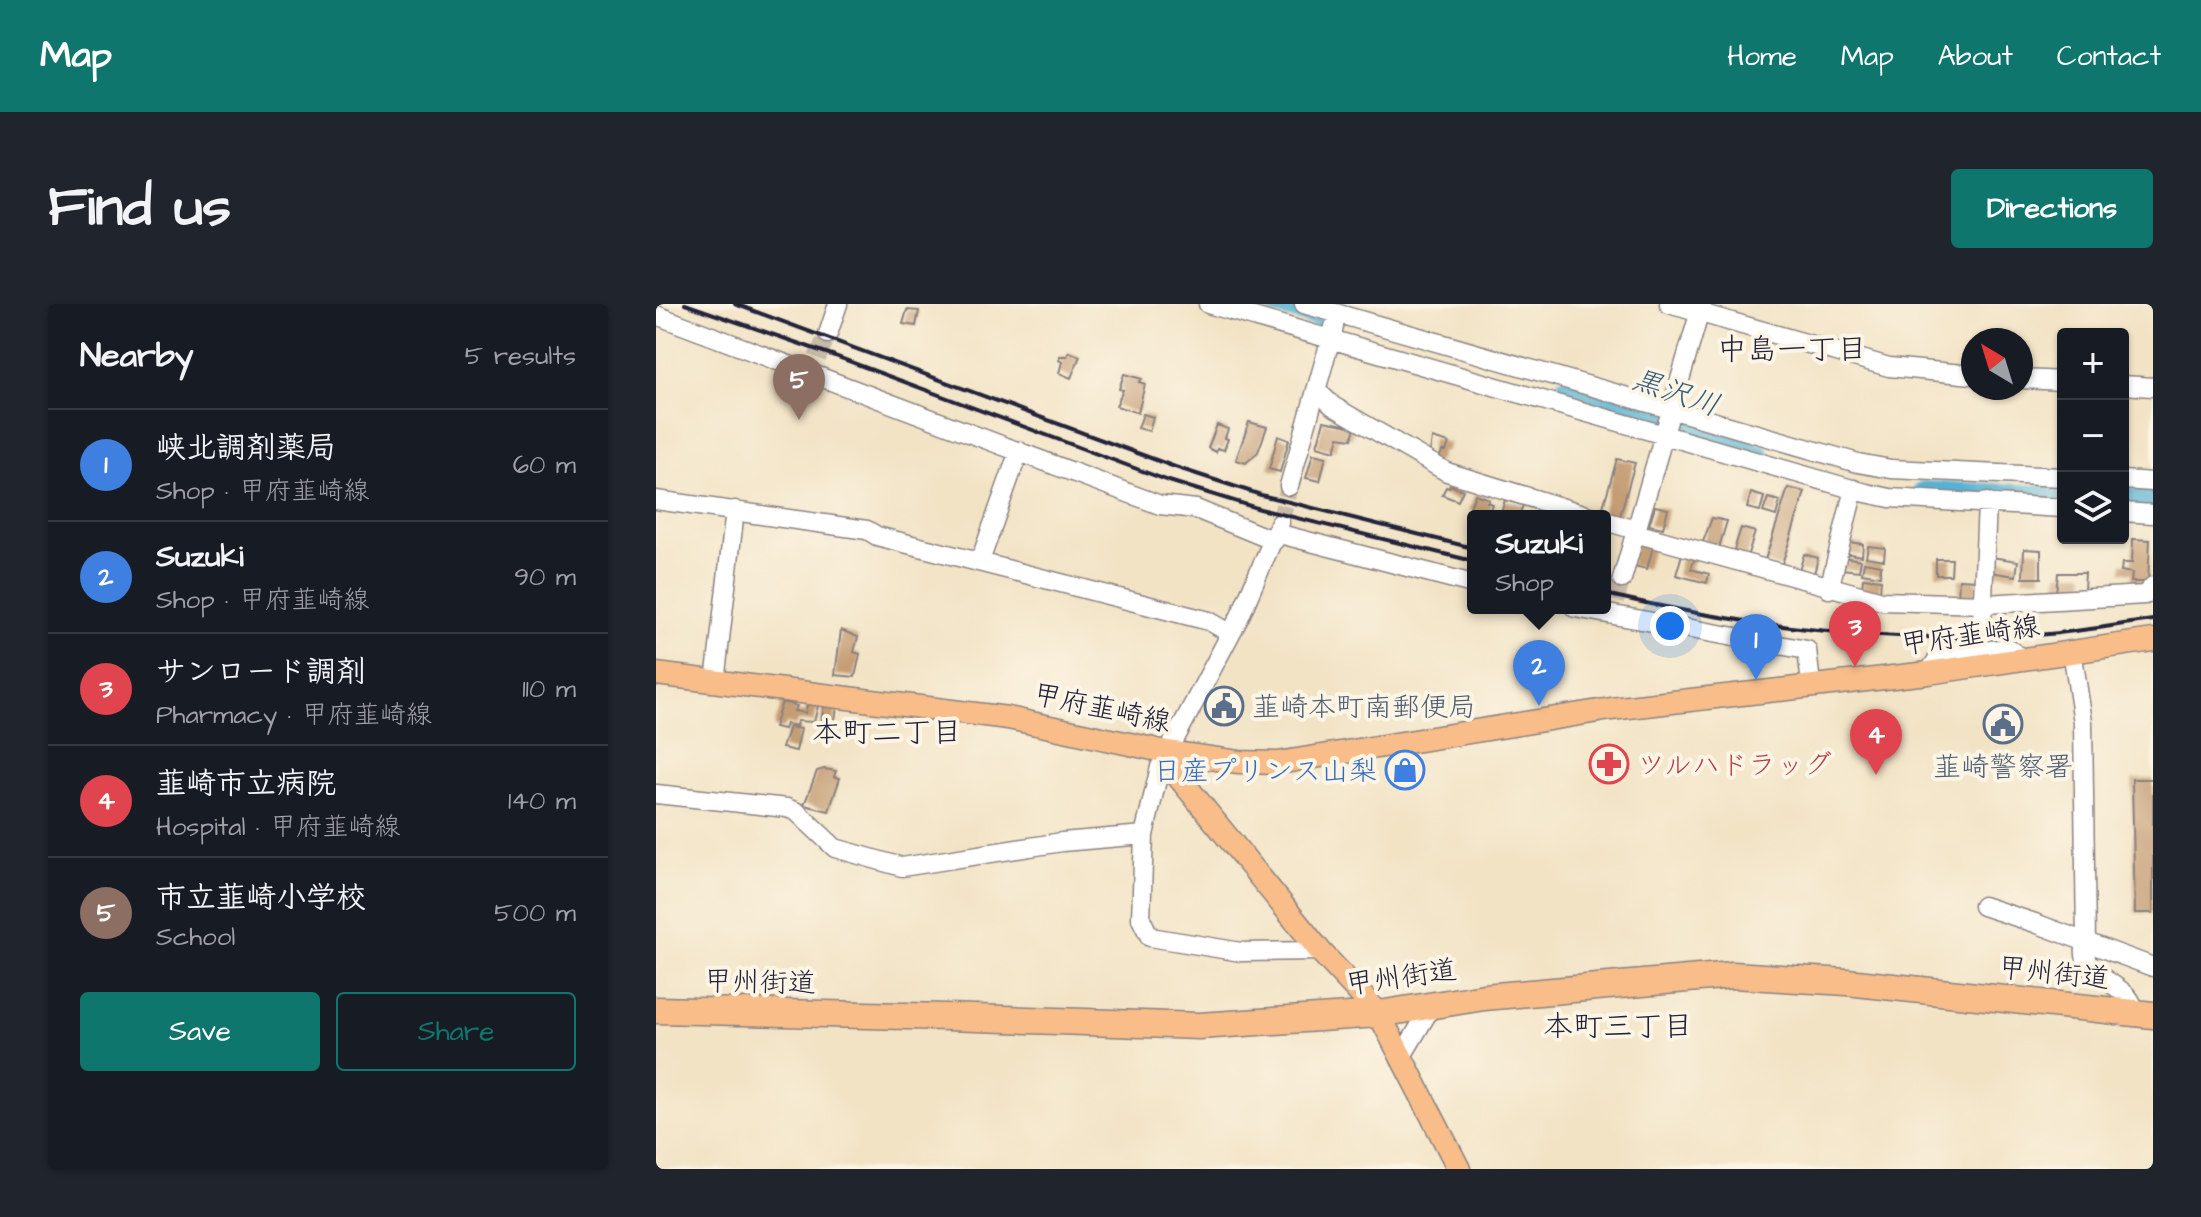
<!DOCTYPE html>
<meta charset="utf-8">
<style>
:root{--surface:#171b24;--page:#20242c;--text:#f1f3f6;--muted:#9ea1a6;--line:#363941;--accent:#0f766e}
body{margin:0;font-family:"Architects Daughter","Klee One",sans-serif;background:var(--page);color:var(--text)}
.controls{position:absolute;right:24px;top:24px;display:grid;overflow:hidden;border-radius:8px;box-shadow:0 2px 6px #0004}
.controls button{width:72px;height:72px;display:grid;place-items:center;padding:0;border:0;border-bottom:2px solid var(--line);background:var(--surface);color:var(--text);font:40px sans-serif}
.compass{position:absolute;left:1305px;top:24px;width:72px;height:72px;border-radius:50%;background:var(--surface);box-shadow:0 2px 6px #0004;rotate:322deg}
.you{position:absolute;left:1014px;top:322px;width:28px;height:28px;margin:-20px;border:6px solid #fff;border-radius:50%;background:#1a73e8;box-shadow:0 0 0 12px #1a73e833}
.badge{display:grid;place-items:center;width:52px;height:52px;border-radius:50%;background:var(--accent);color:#fff;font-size:26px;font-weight:700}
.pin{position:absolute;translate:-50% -66px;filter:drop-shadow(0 2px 4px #0008)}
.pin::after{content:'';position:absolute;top:42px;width:28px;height:24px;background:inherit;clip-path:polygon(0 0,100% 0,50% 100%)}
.popup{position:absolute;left:811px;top:206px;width:144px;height:104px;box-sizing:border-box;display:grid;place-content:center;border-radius:8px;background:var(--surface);filter:drop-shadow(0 2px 6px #0005);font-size:26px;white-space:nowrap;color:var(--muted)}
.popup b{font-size:30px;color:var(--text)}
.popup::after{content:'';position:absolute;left:50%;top:100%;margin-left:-16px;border:16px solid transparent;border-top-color:var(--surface)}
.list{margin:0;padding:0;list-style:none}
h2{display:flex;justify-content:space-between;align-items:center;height:104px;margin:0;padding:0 32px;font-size:34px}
h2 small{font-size:26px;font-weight:400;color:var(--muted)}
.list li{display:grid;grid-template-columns:52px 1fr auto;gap:24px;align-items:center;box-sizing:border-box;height:112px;padding:0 32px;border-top:2px solid var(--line)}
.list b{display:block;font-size:30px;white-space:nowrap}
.list p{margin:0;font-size:26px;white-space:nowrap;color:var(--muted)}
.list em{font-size:26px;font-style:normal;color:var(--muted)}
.actions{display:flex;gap:16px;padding:24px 32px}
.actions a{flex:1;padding:18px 0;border:2px solid var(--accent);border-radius:8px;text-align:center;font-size:28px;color:var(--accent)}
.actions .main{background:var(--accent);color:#fff}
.icon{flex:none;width:44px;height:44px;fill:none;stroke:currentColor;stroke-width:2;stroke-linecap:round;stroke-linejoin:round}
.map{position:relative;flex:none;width:1497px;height:865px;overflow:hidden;border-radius:8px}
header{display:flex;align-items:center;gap:48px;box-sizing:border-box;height:112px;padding:0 40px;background:var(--accent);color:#fff}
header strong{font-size:38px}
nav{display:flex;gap:44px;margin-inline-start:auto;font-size:28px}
.intro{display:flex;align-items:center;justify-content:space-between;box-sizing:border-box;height:192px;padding:0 48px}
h1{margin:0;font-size:56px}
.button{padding:20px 36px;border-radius:8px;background:var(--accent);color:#fff;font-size:28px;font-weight:700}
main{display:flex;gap:48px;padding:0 48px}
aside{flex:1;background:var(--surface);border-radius:8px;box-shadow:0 2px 6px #0004}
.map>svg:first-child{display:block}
</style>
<header>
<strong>Map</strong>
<nav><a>Home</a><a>Map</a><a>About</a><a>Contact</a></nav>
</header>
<div class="intro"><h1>Find us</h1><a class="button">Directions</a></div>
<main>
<aside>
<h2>Nearby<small>5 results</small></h2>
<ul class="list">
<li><span class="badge" style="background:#3f7fe0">1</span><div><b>峡北調剤薬局</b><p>Shop · 甲府韮崎線</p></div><em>60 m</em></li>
<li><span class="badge" style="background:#3f7fe0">2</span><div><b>Suzuki</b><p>Shop · 甲府韮崎線</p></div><em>90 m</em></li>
<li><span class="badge" style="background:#e0444e">3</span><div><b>サンロード調剤</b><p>Pharmacy · 甲府韮崎線</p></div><em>110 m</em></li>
<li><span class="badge" style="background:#e0444e">4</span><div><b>韮崎市立病院</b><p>Hospital · 甲府韮崎線</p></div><em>140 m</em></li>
<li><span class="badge" style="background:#8d6e63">5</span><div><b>市立韮崎小学校</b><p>School</p></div><em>500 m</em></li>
</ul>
<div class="actions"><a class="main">Save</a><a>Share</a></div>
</aside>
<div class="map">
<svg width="1497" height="865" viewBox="0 0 1497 865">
<rect width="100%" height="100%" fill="#fcf5e5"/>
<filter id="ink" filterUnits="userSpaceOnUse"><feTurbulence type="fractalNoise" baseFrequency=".0125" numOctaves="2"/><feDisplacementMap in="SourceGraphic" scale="16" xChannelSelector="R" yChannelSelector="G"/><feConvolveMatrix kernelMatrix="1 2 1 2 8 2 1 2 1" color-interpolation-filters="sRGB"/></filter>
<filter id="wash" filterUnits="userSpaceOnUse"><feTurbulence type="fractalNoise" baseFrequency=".006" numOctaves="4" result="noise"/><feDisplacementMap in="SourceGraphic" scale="32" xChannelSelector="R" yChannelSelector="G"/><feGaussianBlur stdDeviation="1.8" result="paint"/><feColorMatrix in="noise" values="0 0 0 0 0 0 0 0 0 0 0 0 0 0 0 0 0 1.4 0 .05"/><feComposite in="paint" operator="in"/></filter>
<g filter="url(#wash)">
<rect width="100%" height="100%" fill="#f2e3c5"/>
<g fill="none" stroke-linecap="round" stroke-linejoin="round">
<path stroke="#56b2d4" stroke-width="22" d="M620,0L669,14
M910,84L1040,124L1103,151
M1268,188L1407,192
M1467,194L1497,196"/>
</g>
<g id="blocks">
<path fill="#c59d74" d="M251,6L263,7L260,22L247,20Z
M413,48L424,52L415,74L403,69L406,58L403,56L404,52H411Z
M468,70L486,75L483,78L489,80L482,109L460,102L467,86L463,85Z
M487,110L497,113L493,127L482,124Z
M668,117L699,123L696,135L683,133L679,147L661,142Z
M593,118L611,123L602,148L590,159L580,156Z
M561,121L572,125L569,134L572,135L568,146L561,144L560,148L552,144Z
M622,132L633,136L624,168L613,165Z
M776,134L793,139L790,147H786L782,158L773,156Z
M657,150L670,153L664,177L650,174Z
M961,155L979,159L963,215L945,210Z
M794,181L807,186L802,197L786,191L790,183L793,184Z
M1132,184L1149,188L1125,263L1108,259Z
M1095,189L1108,193L1104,207L1091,204Z
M819,190L833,195L831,198L836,200L832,212L813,206Z
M1112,194L1124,197L1120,212L1107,208Z
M849,196L867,201L864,209H860L859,212H844Z
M999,202L1012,205L1007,224L993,221Z
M1056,214L1071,217L1062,247L1045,243Z
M1085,224L1099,228L1090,256L1076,252Z
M981,235L998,239L991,265L974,261Z
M1477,235L1494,236L1492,278H1475L1476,269L1465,267L1466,259H1476Z
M1190,238L1207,240L1206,252L1188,249Z
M1212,242L1229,244L1228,256L1210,253Z
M1368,245L1385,246V274H1367Z
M1027,247L1040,251L1035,265L1053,270L1051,279L1020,271Z
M1148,250L1162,254L1158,270L1143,267Z
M1187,253L1205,256L1203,267L1186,265Z
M1335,253L1362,257L1360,272L1333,268Z
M1280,255H1296L1295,271H1280Z
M1208,258L1225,261L1224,272L1206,269Z
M1402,269H1429L1428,286L1400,290Z
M1207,274L1225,276L1224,288L1206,285Z
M1303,275L1321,276L1320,297H1302Z
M185,326L202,333L198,348L204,350L199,373L179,371Z
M126,398L141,402L138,407L149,409L152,398H163L158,418L141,417L140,422L130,420L128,425L118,423Z
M168,401L181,403L176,434L163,431Z
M133,423L145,425L140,447L126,444Z
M168,465L180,467L178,473L184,474L173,507L148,501L161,467Z
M1476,475H1497V609H1479Z"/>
</g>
</g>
<g filter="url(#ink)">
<use href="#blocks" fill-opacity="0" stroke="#8a8280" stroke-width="2"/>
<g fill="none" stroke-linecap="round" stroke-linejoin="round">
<path stroke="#c8bca9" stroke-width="18" stroke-dasharray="18 9" stroke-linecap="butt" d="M161,54L172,30
M624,219L633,182
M959,297L966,275"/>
<g stroke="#8a8280" stroke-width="21">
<path id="minor" d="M552,0L1210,189L1234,194L1407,204
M648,0L1202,159L1235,165L1407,173
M1013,0L1233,63L1317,71
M0,11L504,201L540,205L618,237
M172,30L182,0
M1365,75L1407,77
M1467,81L1497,83
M660,86L677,102L791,168L934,212
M1467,176L1497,178
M633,182L678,23
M0,196L211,226L221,232L553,317L574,329
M1467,208L1497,210
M949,217L980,226
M624,219L584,312L504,463L488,531L485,615L494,633L585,648L664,647
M620,229L817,280
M979,229L1226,297L1329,300L1489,291L1497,282
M324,257L363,147
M966,275L1046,0
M1173,285L1198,185
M919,304L1151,346L1155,380
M1326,319L1331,198
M1416,346L1427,418L1430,638C1422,668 1454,674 1471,692C1475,696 1478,704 1481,709
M1272,369L1283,353L1351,344L1366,354
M59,378L79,206
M0,490L131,504L141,508L179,544L246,563L406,538L488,531
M1327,602L1379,619L1497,663
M746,752L777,700"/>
</g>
<g stroke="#8a8280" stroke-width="25">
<path id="major" d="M0,370L352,414L511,448L583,458L622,459L955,405L1272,369L1497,336
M511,448L521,471L664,647L723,710L803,865"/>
</g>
<g stroke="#8a8280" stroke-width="29">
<path id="highway" d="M0,706L291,713L543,722L723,710L828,693L1077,671L1191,678L1497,711"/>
</g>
<use href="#minor" stroke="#fff" stroke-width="18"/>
<use href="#major" stroke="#f8bd89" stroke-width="22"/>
<use href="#highway" stroke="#f8bd89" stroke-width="26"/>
<path stroke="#22223b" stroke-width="4" d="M29,0L179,52L513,177L604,205L817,257
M79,0L519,163L605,191L817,244
M949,290C1090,323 1232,340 1377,331C1417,329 1457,321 1497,316"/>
</g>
</g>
<defs>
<g id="civic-ring" transform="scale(2)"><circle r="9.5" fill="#fcf5e5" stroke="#5c6f8a" stroke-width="1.5"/><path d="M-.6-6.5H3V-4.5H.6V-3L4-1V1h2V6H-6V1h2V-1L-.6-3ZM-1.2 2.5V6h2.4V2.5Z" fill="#5c6f8a"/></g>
<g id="pharmacy-ring" transform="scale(2)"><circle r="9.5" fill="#fcf5e5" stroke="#e0444e" stroke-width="1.5"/><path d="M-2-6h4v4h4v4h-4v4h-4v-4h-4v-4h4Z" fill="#e0444e"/></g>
<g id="shop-ring" transform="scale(2)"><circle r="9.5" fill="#fcf5e5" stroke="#3f7fe0" stroke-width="1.5"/><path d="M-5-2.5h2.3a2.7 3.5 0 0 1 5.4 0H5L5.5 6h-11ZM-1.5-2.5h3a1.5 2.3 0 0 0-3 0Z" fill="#3f7fe0"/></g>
</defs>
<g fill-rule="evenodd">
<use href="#civic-ring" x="568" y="402"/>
<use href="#civic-ring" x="1347" y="420"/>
<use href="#pharmacy-ring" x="953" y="460"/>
<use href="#shop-ring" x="749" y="466"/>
</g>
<g text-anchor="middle" stroke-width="8" stroke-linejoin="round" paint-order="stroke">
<g font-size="28" fill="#22223b" stroke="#fcf5e5">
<text transform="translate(1314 330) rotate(-8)" y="10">甲府韮崎線</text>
<text transform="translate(446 403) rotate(12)" y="10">甲府韮崎線</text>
<text transform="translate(1398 668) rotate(6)" y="10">甲州街道</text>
<text transform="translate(745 672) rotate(-8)" y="10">甲州街道</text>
<text transform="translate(104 677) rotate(1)" y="10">甲州街道</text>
</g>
<g font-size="28" fill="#4e5e75" stroke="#fcf5e5" text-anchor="start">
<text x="596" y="412">韮崎本町南郵便局</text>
<text x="1347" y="472" text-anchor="middle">韮崎警察署</text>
</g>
<g font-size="28" fill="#be3a42" stroke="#fcf5e5" text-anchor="start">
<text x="981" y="470">ツルハドラッグ</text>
</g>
<g font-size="28" fill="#366cbe" stroke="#fcf5e5" text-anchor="end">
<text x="721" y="476">日産プリンス山梨</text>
</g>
<g font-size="30" fill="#22223b" stroke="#fcf5e5">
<text x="1136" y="55">中島一丁目</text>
<text x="231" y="438">本町二丁目</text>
<text x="962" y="732">本町三丁目</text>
</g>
<g font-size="30" font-style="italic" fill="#375c78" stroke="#fcf5e5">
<text transform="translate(1020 88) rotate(19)" y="10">黒沢川</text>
</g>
</g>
</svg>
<div class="controls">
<button>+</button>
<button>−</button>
<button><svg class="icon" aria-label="layers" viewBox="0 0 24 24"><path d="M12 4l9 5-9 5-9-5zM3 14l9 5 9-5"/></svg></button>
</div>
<svg class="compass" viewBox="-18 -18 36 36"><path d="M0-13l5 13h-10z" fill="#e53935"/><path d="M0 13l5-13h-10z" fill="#9ea1a6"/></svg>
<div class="you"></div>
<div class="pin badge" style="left:1100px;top:376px;background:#3f7fe0">1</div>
<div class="pin badge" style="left:883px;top:402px;background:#3f7fe0">2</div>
<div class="popup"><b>Suzuki</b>Shop</div>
<div class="pin badge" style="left:1199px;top:363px;background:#e0444e">3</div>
<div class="pin badge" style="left:1220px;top:471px;background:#e0444e">4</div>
<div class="pin badge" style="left:143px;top:116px;background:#8d6e63">5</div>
</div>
</main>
